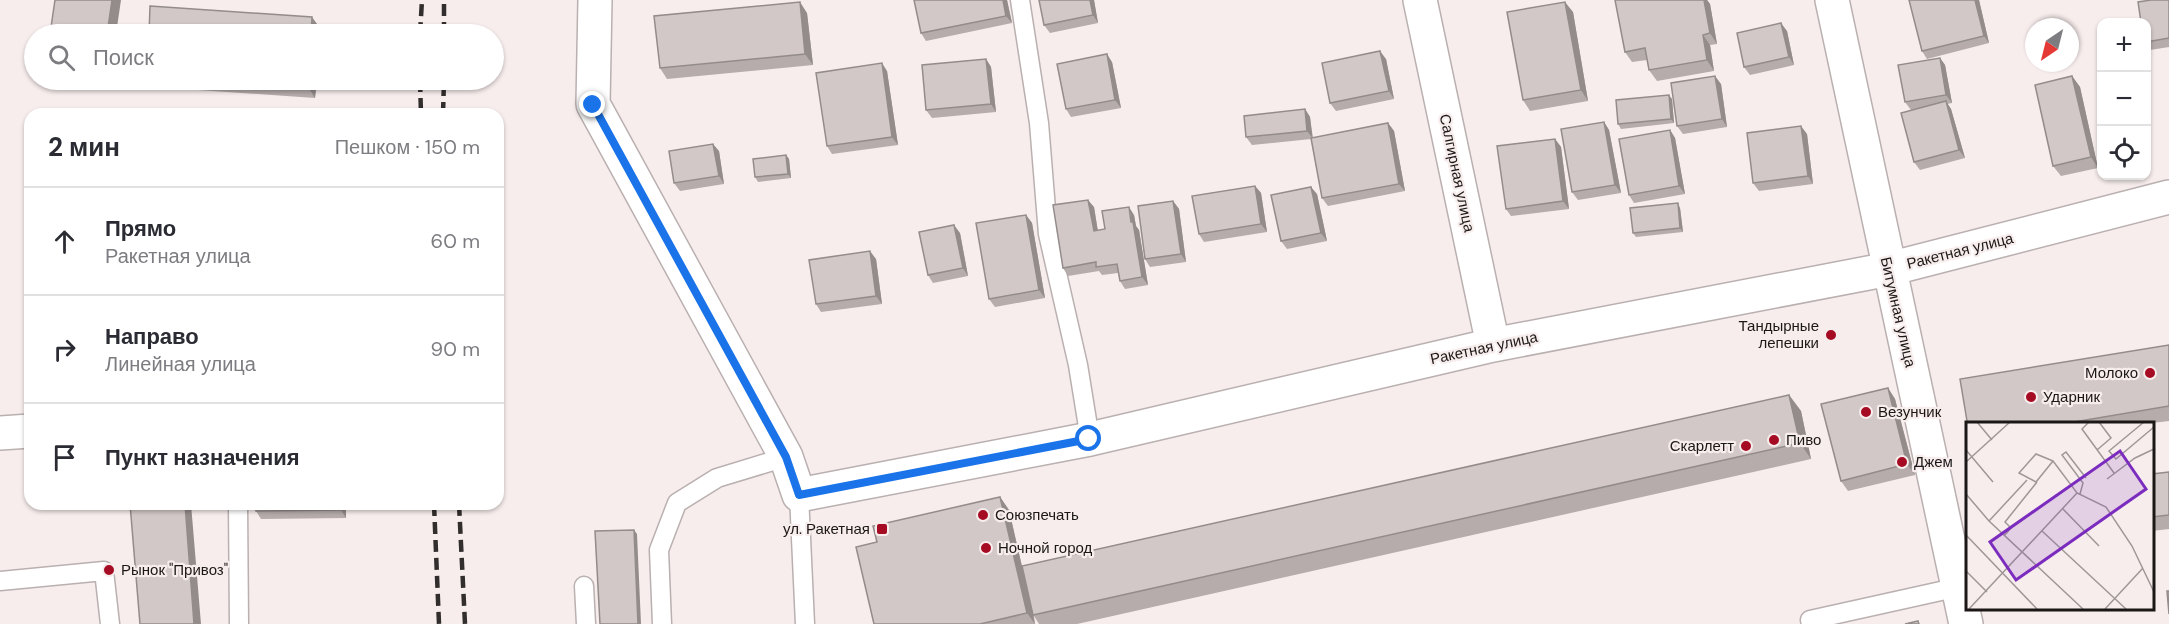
<!DOCTYPE html>
<html lang="ru">
<meta charset="utf-8">
<style>
:root{--surface:#fff;--page:#f7f7f7;--text:#2b2b33;--muted:#7c7c81;--line:#e1e1e2}
body{margin:0;font-family:"DM Sans",sans-serif;background:var(--page);color:var(--text)}
.controls{position:absolute;right:18px;top:18px;display:grid;overflow:hidden;border-radius:12px;box-shadow:0 2px 4px #0004}
.controls button{width:54px;height:54px;display:grid;place-items:center;padding:0;border:0;border-bottom:2px solid var(--line);background:var(--surface);color:var(--text);font:30px sans-serif}
.compass{position:absolute;left:2025px;top:18px;width:54px;height:54px;border-radius:50%;background:var(--surface);box-shadow:0 2px 4px #0004;rotate:215deg}
.stop{position:absolute;width:18px;height:18px;margin:-14px;border:4px solid #1a73e8;border-radius:50%;background:#fff}
.stop.end{background:#1a73e8;border-color:#fff;box-shadow:0 2px 6px #0008}
.list{margin:0;padding:0;list-style:none}
h2{display:flex;justify-content:space-between;align-items:center;height:78px;margin:0;padding:0 24px;font-size:26px}
h2 small{font-size:20px;font-weight:400;color:var(--muted)}
.list li{display:grid;grid-template-columns:39px 1fr auto;gap:18px;align-items:center;box-sizing:border-box;height:108px;padding:0 24px;border-top:2px solid var(--line)}
.list b{display:block;font-size:22px;white-space:nowrap}
.list p{margin:0;font-size:20px;white-space:nowrap;color:var(--muted)}
.list em{font-size:20px;font-style:normal;color:var(--muted)}
.icon{flex:none;width:33px;height:33px;fill:none;stroke:currentColor;stroke-width:2;stroke-linecap:round;stroke-linejoin:round}
.map{position:relative;flex:none;width:2169px;height:624px;overflow:hidden}
.search{position:absolute;background:var(--surface);box-shadow:0 2px 4px #0004;left:24px;top:24px;width:480px;height:66px;display:flex;align-items:center;gap:15px;box-sizing:border-box;padding:0 21px;border-radius:33px;color:var(--muted);font-size:22px}
.panel{position:absolute;background:var(--surface);box-shadow:0 2px 4px #0004;left:24px;top:108px;width:480px;height:402px;border-radius:18px}
.map>svg:first-child{display:block}
</style>
<div class="map">
<svg width="2169" height="624" viewBox="0 0 2169 624">
<rect width="100%" height="100%" fill="#f7edec"/>
<g fill="none" stroke-linecap="round" stroke-linejoin="round">
<g stroke="#bab0b0" stroke-width="21">
<path id="lane" d="M1020,0L1039,123L1048,234L1078,365L1090,439
M799,495L805,624
M238,504L239,624
M0,581L104,571L110,624
M584,586L586,624
M662,624L659,550L677,503L717,478L786,457
M1811,624L1810,620L1959,587"/>
</g>
<g stroke="#bab0b0" stroke-width="36">
<path id="street" d="M595,0L593,104L786,457L799,495L1090,439L1493,345L1889,269L2169,197
M1420,0L1493,345
M1832,0L1966,624
M0,433L30,431"/>
</g>
<use href="#lane" stroke="#fff" stroke-width="18"/>
<use href="#street" stroke="#fff" stroke-width="33"/>
<path stroke="#332e2e" stroke-width="4.5" stroke-dasharray="12 6" stroke-linecap="butt" d="M420,34L422,0
M444,34V0
M420,80L421,114
M443,114L444,80
M434,504L439,624
M459,504L465,624"/>
</g>
<path fill="#b5acab" d="M1007,0L1012,23L926,41L921,33Z
M1039,0H1094L1098,23L1050,33L1044,25Z
M1615,0H1707L1710,4L1717,44L1710,45L1714,71L1657,81L1649,70L1647,60L1632,62L1625,52Z
M1979,0L1989,43L1927,59L1922,51Z
M2169,0V47L2150,50L2146,45V22Z
M1573,12L1588,101L1530,111L1523,100Z
M807,13L813,65L667,79L660,68Z
M1787,31L1794,65L1750,75L1744,67Z
M1940,58L1945,65L1952,103L1947,104L1951,109L1965,158L1920,170L1914,162L1919,109L1911,110L1905,102Z
M986,59L991,67L996,112L932,118L926,110Z
M1386,59L1394,99L1336,111L1330,103Z
M1112,62L1121,108L1071,117L1066,109Z
M887,71L898,145L832,154L827,146Z
M2072,76L2080,87L2098,168L2061,176L2053,166Z
M149,80H317L315,98L154,87Z
M1721,84L1727,127L1683,134L1677,126Z
M1672,99L1674,123L1621,129L1618,124Z
M1305,109L1310,117L1312,138L1388,123L1394,131L1405,191L1328,206L1322,198L1311,139L1252,145L1246,137Z
M1604,122L1609,130L1621,193L1578,200L1572,192Z
M1670,130L1675,138L1685,194L1634,203L1629,195Z
M1807,134L1813,184L1759,191L1753,183Z
M1555,139L1561,147L1569,209L1511,216L1506,209Z
M719,151L724,184L680,191L674,183Z
M786,155L789,159L791,178L758,182L755,177Z
M1255,186L1261,193L1267,232L1204,242L1199,234Z
M1317,194L1327,241L1287,249L1281,241Z
M1173,201L1179,209L1186,262L1150,267L1145,259Z
M1094,207L1098,231L1105,229L1134,215L1136,226L1139,230L1148,285L1125,289L1120,281L1118,273L1102,275L1099,271L1068,276L1063,268Z
M1680,208L1683,232L1636,237L1633,233Z
M1026,215L1032,223L1045,298L995,307L989,299Z
M960,233L968,276L933,283L928,275Z
M876,259L882,304L821,312L816,304Z
M2169,345V421L2152,423H1968Z
M1888,388L1895,399L1915,475L1848,491L1841,481Z
M1789,395L1801,411L1811,459L1077,624H1039L1034,616L1035,624H874L877,542L1000,497L1009,510L1026,583Z
M2169,472V529L2152,531V474Z
M255,504H346V518L261,519L256,511Z"/>
<path fill="#938c8b" d="M112,0H121L116,34H107Z
M1003,0H1007L1012,23L1006,16Z
M1090,0H1094L1098,23L1093,15Z
M1704,0H1707L1710,4L1717,44L1710,33Z
M1975,0H1979L1989,43L1984,36Z
M800,2L807,13L813,65L805,54Z
M1565,2L1573,12L1588,101L1581,90Z
M312,17L320,28L319,34H311Z
M1781,23L1787,31L1794,65L1789,57Z
M1703,35L1710,45L1714,71L1707,60Z
M1380,51L1386,59L1394,99L1389,91Z
M1107,54L1112,62L1121,108L1115,100Z
M1940,58L1945,65L1952,103L1946,95Z
M986,59L991,67L996,112L991,104Z
M882,63L887,71L898,145L892,137Z
M1715,76L1721,84L1727,127L1722,119Z
M2072,76L2080,87L2098,168L2091,157Z
M308,80H317L315,98L308,87Z
M1669,95L1672,99L1674,123L1671,119Z
M1946,101L1951,109L1965,158L1959,150Z
M1305,109L1310,117L1313,139L1307,131Z
M1604,122L1609,130L1621,193L1615,185Z
M1388,123L1394,131L1405,191L1399,184Z
M1801,126L1807,134L1813,184L1808,176Z
M1670,130L1675,138L1685,194L1679,186Z
M1555,139L1561,147L1569,209L1563,201Z
M713,144L719,151L724,184L719,176Z
M786,155L789,159L791,178L788,174Z
M1255,186L1261,193L1267,232L1261,224Z
M1311,187L1317,194L1327,241L1321,233Z
M1088,200L1094,207L1099,239L1094,231Z
M1173,201L1179,209L1186,262L1181,254Z
M1678,203L1680,208L1683,232L1680,228Z
M1129,207L1134,215L1136,226L1139,230L1148,285L1142,277Z
M1026,215L1032,223L1045,298L1039,290Z
M954,225L960,233L968,276L963,268Z
M870,251L876,259L882,304L876,296Z
M1888,388L1895,399L1915,475L1907,464Z
M1789,395L1801,411L1811,459L1800,443Z
M1000,497L1009,510L1035,624L1027,613Z
M185,504H191L201,624H194Z
M341,504H346V518L341,510Z
M634,530L637,534L641,624H638Z"/>
<path fill="#d2c8c7" stroke="#938c8b" stroke-width="1.5" d="M55,0H112L107,34H50Z
M914,0H1003L1006,16L921,33Z
M1039,0H1090L1093,15L1044,25Z
M1615,0H1704L1710,33L1703,35L1707,60L1649,70L1645,48L1625,52Z
M1909,0H1975L1984,36L1922,51Z
M2151,0H2169V38L2146,42V22H2141L2138,2Z
M800,2L805,54L660,68L654,16Z
M1565,2L1581,90L1523,100L1507,12Z
M150,6L312,17L311,34H149Z
M1781,23L1789,57L1744,67L1737,33Z
M1380,51L1389,91L1330,103L1322,63Z
M1107,54L1115,100L1066,109L1057,64Z
M1940,58L1946,95L1905,102L1898,65Z
M986,59L991,104L926,110L922,65Z
M882,63L892,137L827,146L816,73Z
M1715,76L1722,119L1677,126L1671,83Z
M2072,76L2091,157L2053,166L2035,85Z
M196,80H308V87Z
M1669,95L1671,119L1618,124L1616,100Z
M1946,101L1959,150L1914,162L1901,113Z
M1305,109L1307,131L1246,137L1244,116Z
M1604,122L1615,185L1572,192L1561,129Z
M1388,123L1399,184L1322,198L1311,138Z
M1801,126L1808,176L1753,183L1747,133Z
M1670,130L1679,186L1629,195L1619,139Z
M1555,139L1563,201L1506,209L1497,146Z
M713,144L719,176L674,183L669,151Z
M786,155L788,174L755,177L753,159Z
M1255,186L1261,224L1199,234L1192,196Z
M1311,187L1321,233L1281,241L1271,195Z
M1088,200L1094,231L1105,229L1102,211L1129,207L1131,222H1133L1142,277L1120,281L1117,264L1096,267V262L1063,268L1053,205Z
M1173,201L1181,254L1145,259L1138,206Z
M1678,203L1680,228L1633,233L1630,208Z
M1026,215L1039,290L989,299L976,223Z
M954,225L963,268L928,275L919,232Z
M870,251L876,296L816,304L809,260Z
M2169,345V406L2068,423H1968V427L1960,379Z
M1888,388L1907,464L1841,481L1821,404Z
M1789,395L1800,443L1033,615L1022,566Z
M2169,472V515L2152,517V474Z
M1000,497L1027,613L980,624H874L856,547L877,542L873,526Z
M130,504H185L194,624H140Z
M255,504H341V510L256,511Z
M634,530L638,624H600L595,531Z
M2167,591H2169V614Z
M1918,621L1919,624H1905Z"/>
<g fill="none" stroke-linecap="round" stroke-linejoin="round">
<path stroke="#1a73e8" stroke-width="8" d="M593,105L786,457L799,495L1089,439"/>
</g>
<g fill="#a50b23" stroke="#f7edec" stroke-width="2">
<circle cx="1831" cy="335" r="6"/>
<circle cx="2150" cy="373" r="6"/>
<circle cx="2031" cy="397" r="6"/>
<circle cx="1866" cy="412" r="6"/>
<circle cx="1774" cy="440" r="6"/>
<circle cx="1746" cy="446" r="6"/>
<circle cx="1902" cy="462" r="6"/>
<circle cx="983" cy="515" r="6"/>
<rect x="876" y="523" width="12" height="12" rx="3"/>
<circle cx="986" cy="548" r="6"/>
<circle cx="109" cy="570" r="6"/>
</g>
<g text-anchor="middle" stroke-width="4.5" stroke-linejoin="round" paint-order="stroke">
<g font-size="15" fill="#1b1717" stroke="#f7edec">
<text transform="translate(1457 173) rotate(78)" y="5">Салгирная улица</text>
<text transform="translate(1960 251) rotate(-14)" y="5">Ракетная улица</text>
<text transform="translate(1898 312) rotate(77)" y="5">Битумная улица</text>
<text transform="translate(1484 348) rotate(-12)" y="5">Ракетная улица</text>
</g>
<g font-size="15" fill="#1b1717" stroke="#f7edec" text-anchor="start">
<text x="1819" y="331" text-anchor="end">Тандырные<tspan x="1819" dy="17">лепешки</tspan></text>
<text x="2138" y="378" text-anchor="end">Молоко</text>
<text x="2043" y="402">Ударник</text>
<text x="1878" y="417">Везунчик</text>
<text x="1786" y="445">Пиво</text>
<text x="1734" y="451" text-anchor="end">Скарлетт</text>
<text x="1914" y="467">Джем</text>
<text x="995" y="520">Союзпечать</text>
<text x="870" y="534" text-anchor="end">ул. Ракетная</text>
<text x="998" y="553">Ночной город</text>
<text x="121" y="575">Рынок "Привоз"</text>
</g>
</g>
<g transform="translate(1966 422)">
<rect width="188" height="188" fill="#f7edec"/>
<path fill="none" stroke="#9f9797" stroke-width="1.5" d="M11,0L26,18M123,0L116,7L148,51M178,0L143,29L150,37L188,5M0,28L27,60M131,28L145,16L133,0M87,39L70,32L53,51L70,60L87,39L111,71L140,85L166,124L188,170M0,40L44,0M141,57L169,36L188,27M0,72L23,99L117,187M114,72L117,61L96,33L100,30L120,56M96,86L133,124M23,99L61,58M76,109L160,187M0,113L71,187M38,114L45,106L39,100L71,60M0,149L21,170M3,187L111,71M139,187L177,146"/>
<path fill="#7b2cbf" fill-opacity="0.15" stroke="#7b2cbf" stroke-width="3" d="M154,29L180,67L50,158L24,120Z"/>
<rect width="188" height="188" fill="none" stroke="#1b1717" stroke-width="3"/>
</g>
</svg>
<div class="controls">
<button>+</button>
<button>−</button>
<button><svg class="icon" aria-label="locate" viewBox="0 0 24 24"><circle cx="12" cy="12" r="6"/><path d="M12 2v4M12 18v4M2 12h4M18 12h4"/></svg></button>
</div>
<svg class="compass" viewBox="-18 -18 36 36"><path d="M0-13l5 13h-10z" fill="#e53935"/><path d="M0 13l5-13h-10z" fill="#7c7c81"/></svg>
<div class="stop" style="left:1089px;top:439px"></div>
<div class="stop end" style="left:593px;top:105px"></div>
<div class="search"><svg class="icon" aria-label="search" viewBox="0 0 24 24"><circle cx="10" cy="10" r="6"/><path d="M15 15l6 6"/></svg>Поиск</div>
<section class="panel">
<h2>2 мин<small>Пешком · 150 m</small></h2>
<ul class="list">
<li><svg class="icon" aria-label="ahead" viewBox="0 0 24 24"><path d="M12 20V5M6 11l6-6 6 6"/></svg><div><b>Прямо</b><p>Ракетная улица</p></div><em>60 m</em></li>
<li><svg class="icon" aria-label="right" viewBox="0 0 24 24"><path d="M7 20v-9h11M14 6l5 5-5 5"/></svg><div><b>Направо</b><p>Линейная улица</p></div><em>90 m</em></li>
<li><svg class="icon" aria-label="arrive" viewBox="0 0 24 24"><path d="M6 21V4h12l-3 4 3 4H6"/></svg><div><b>Пункт назначения</b></div></li>
</ul>
</section>
</div>
